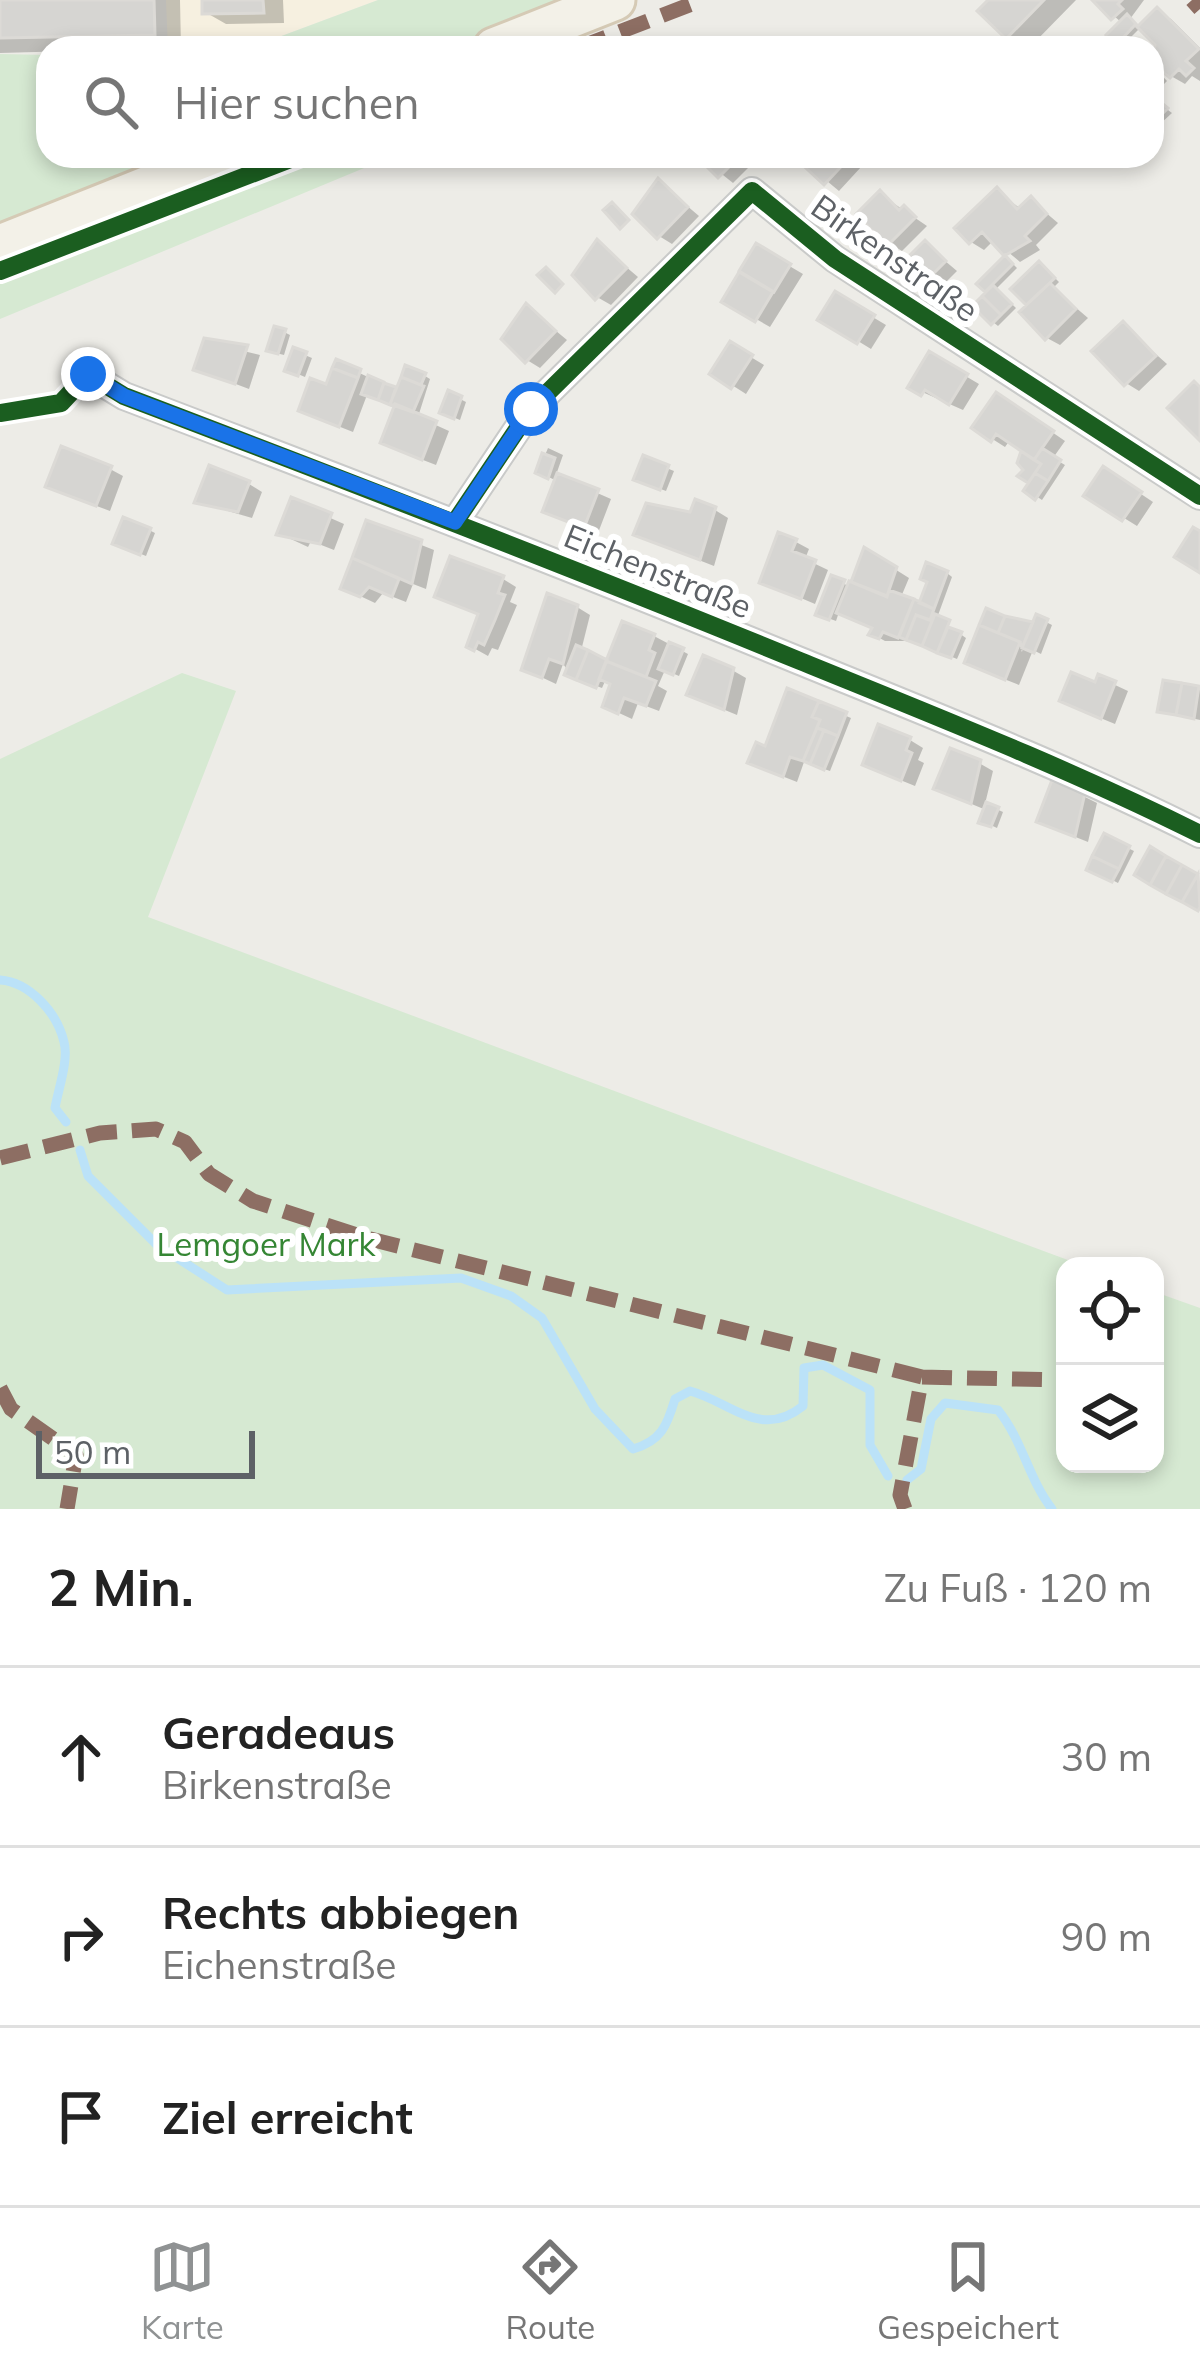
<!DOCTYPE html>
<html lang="de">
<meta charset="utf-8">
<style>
:root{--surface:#fff;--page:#f6f6f6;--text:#222;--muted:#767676;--line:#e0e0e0;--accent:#8f9293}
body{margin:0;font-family:Mulish,sans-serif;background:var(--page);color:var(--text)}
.controls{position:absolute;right:36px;bottom:36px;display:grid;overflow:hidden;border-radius:24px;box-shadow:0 6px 18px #0003}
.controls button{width:108px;height:108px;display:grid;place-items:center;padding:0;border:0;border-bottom:3px solid var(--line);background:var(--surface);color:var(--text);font:60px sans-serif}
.scale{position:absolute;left:36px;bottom:30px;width:219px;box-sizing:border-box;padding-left:12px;border:6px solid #5d6166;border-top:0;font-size:33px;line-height:42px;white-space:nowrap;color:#5d6166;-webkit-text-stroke:9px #fff;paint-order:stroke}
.stop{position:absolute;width:36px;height:36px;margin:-27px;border:9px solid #1a73e8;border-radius:50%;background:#fff}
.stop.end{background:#1a73e8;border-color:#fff;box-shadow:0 3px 12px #0008}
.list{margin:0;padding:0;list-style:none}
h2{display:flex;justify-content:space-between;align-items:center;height:156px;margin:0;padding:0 48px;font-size:51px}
h2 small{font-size:39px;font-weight:400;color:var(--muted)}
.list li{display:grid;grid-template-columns:78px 1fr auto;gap:36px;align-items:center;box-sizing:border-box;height:180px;padding:0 48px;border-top:3px solid var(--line)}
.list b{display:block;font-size:45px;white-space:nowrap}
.list p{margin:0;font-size:39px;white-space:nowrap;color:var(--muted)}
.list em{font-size:39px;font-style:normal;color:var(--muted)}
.icon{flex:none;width:66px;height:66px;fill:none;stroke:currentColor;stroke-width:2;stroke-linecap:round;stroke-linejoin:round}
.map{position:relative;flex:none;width:1200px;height:1509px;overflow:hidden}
.search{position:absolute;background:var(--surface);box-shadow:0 6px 18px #0003;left:36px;right:36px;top:36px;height:132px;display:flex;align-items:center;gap:30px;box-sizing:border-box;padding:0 42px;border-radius:36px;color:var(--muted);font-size:45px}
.sheet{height:696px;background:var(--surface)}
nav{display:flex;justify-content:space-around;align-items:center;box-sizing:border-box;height:168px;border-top:3px solid var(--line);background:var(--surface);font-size:33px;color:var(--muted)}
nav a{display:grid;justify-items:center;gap:6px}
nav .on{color:var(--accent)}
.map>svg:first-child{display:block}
</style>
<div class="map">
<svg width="1200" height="1509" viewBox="0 0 1200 1509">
<rect width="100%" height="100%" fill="#edece7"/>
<path fill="#f6f0e0" d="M166,0H378L249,48H168Z"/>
<path fill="#d6e9d2" d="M378,0H613L479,48H249Z
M0,54L48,55V156H188L0,228Z
M329,156H393L0,319V281Z
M182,673L236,691L148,917L1084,1266H1065V1464H1155V1292L1200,1308V1509H0V759Z"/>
<path fill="#0003" d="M0,0H180L181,48L0,53Z
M205,0H283L284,23L226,24L205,12Z
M992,0H1076L1029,48L1008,37Z
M1096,0H1144L1130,19L1140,28L1157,11L1171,19L1200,48V81L1192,76L1185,84L1171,76L1152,57L1159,45L1141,27L1123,45L1118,42L1122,23Z
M825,40L838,48H816Z
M1152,65L1167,81L1153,95L1152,94Z
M1152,98L1172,113L1159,125L1152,121Z
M684,156H760L733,183L703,159L696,166Z
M797,156H848L862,166L839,191Z
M659,182L699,216L672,244L659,236Z
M997,191L1021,209L1031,200L1058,223L1036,245L1040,250L1020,262L994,240L984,250L971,242Z
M880,194L927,226L902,251L889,243Z
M598,243L638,277L611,305L597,297Z
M925,244L957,271L939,289L906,263Z
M757,247L803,274L770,327L725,301Z
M1007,258L1017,268L996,289L1016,308L998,326L993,322L989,293L981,284Z
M1045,268L1059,282L1053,288L1088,318L1060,345L1047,338L1014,289Z
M836,295L886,325L871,349L822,319Z
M527,307L567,340L540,368L527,360Z
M1123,325L1167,364L1139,391L1126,383Z
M284,332L290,335L284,355L276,353Z
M206,342L260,355L249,389L196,369Z
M731,345L764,365L746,394L713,373Z
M295,351L312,358L305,377L293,372Z
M930,355L979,384L963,410L911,387Z
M338,363L398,391L425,376L430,379L418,417L449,431L436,465L397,450L398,405L367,395L353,432L315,417Z
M450,394L466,402L460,420L448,415Z
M1010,403L1065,441L1053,458L1065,465L1042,500L1027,490L1032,482L1021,475L1023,456L1033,461L1010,440L1005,447L975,428Z
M548,448L563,455L556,475L611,499L598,533L559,518L557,481L538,472Z
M644,459L674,471L666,491L642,482Z
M110,469L123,476L110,511L62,493Z
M1117,478L1153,502L1137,526L1087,495Z
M249,484L262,492L252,518L197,502Z
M292,501L344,524L334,550L311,541L308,547L280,534Z
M715,510L728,518L714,566L650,541Z
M368,524L434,550L426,589L413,584L406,602L383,593L375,603L343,588Z
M149,530L155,533L146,556L121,546Z
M796,542L809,549L805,559L828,570L815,604L763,582Z
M866,551L909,578L901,597L921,606L947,573L952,577L937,618L966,638L957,659L913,641H885L872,634L875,628L839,612L836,621L825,617L833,579L851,587Z
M503,579L516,587L510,602L517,605L498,650L492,648L488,656L470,646Z
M577,607L590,615L581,651L609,664L654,636L688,654L679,676L665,670L658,686L667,691L659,711L638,703L632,719L619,713L606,706L614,684L606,679L602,688L573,677L563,664L556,684L524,669Z
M1038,618L1052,625L1041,654L1033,650L1019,685L981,670Z
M732,670L746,678L737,715L703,701Z
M1100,678L1128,691L1115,724L1076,708Z
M1166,683L1200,689V720L1161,711Z
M789,692L851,718L830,771L804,762L797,782L764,769Z
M910,740L923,748L918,760L924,763L915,786L878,771Z
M979,763L993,771L985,804L1003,812L997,828L982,821L986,810L950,795Z
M1083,796L1097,803L1088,842L1053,828Z
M1105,837L1134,851L1118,883L1089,868Z"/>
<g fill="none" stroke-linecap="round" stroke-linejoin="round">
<path stroke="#bbe2f8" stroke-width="9" d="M0,980C29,982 57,1012 64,1042C69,1060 58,1090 55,1108L66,1122
M80,1150L88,1176L157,1245L227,1290L461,1278L511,1296L542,1318L595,1409L633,1449C661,1441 667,1426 675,1399L690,1391C731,1402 761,1440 803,1406L804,1368L823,1365L870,1390V1445L888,1476
M907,1480L921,1469L931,1419L945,1403L998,1410C1023,1441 1028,1478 1052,1509"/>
</g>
<path fill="#d6d5d2" stroke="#dcdad6" stroke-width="3" d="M0,0H154L155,35L0,38Z
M202,0H263L264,13L202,14Z
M988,0H1044L1006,39L977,11Z
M1092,0H1122L1118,4L1123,9L1111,20Z
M1157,7L1199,49L1186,61L1194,68L1186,76L1179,69L1170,78L1165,74L1152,61L1155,45L1137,27Z
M1127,14L1136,24L1116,45L1106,35Z
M1152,95L1168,108L1152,124Z
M696,156H740L718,178Z
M793,156H851L824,185Z
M658,178L688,207L657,239L632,214Z
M997,187L1017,209L1031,196L1047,214L1025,236L1030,241L1004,256L982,232L969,244L954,228Z
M880,190L899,210L904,205L916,217L887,246L856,214Z
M612,202L629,220L620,229L603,210Z
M597,239L627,268L595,300L572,275Z
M925,240L946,261L923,284L902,263Z
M756,243L791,264L774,292L739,271Z
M1005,255L1013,264L985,292L976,284Z
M1039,261L1055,278L1026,305L1010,289Z
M546,267L563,284L555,293L537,275Z
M739,272L773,292L755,322L721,302Z
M1050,283L1076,309L1045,340L1019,312Z
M993,285L1012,304L1001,315L982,296Z
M835,291L875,315L857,344L817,320Z
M982,296L1001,315L991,325L972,306Z
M526,303L556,331L525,363L501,339Z
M1123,321L1156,356L1124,386L1091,351Z
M274,326L286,329L278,354L266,351Z
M204,338L248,345L235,384L193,370Z
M730,341L753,355L731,389L709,374Z
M293,347L307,352L298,376L284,371Z
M929,351L968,374L949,405L925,390L921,396L907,388Z
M336,359L361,369L358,378L332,368Z
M405,365L426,373L421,385L401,377Z
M332,368L358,378L339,427L298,411L310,378L326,384Z
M368,375L384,382L378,400L361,394Z
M401,377L424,386L413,412L390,404Z
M1194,381L1200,387V441L1167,408Z
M384,383L396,387L390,405L378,400Z
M448,390L462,396L454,419L439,413Z
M996,392L1054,431L1034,460L996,434L991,442L971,428Z
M395,404L437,421L422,460L380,443Z
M61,446L112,466L96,506L45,487Z
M1042,448L1061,460L1048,481L1035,473L1041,464L1034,460Z
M1021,451L1041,464L1028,483L1017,476L1023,470L1017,463Z
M542,453L555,458L548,479L535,473Z
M643,455L669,465L660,490L633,480Z
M209,465L250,481L238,512L194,503Z
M1103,466L1142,492L1122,521L1083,496Z
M557,473L599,489L584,528L542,512Z
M1035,473L1048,481L1035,500L1023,491Z
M291,497L332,513L320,544L276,535Z
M695,499L716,507L700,560L633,535L646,503L690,512Z
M123,517L151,528L140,555L112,544Z
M366,520L422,540L412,584L352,558Z
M1193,527L1200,531V573L1174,557Z
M778,532L797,539L792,551L816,560L801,599L759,583Z
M864,547L897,567L887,596L851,582Z
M450,556L504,576L498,593L505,595L495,620L484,645L478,642L474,651L466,647L478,614L434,597Z
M352,558L399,579L392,597L369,587L360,597L340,589Z
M926,562L948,571L934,609L919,603L927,582L920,579Z
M831,575L845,580L829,620L815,615Z
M849,581L887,597L889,590L914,599L898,638L883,632L879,639L868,635L872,628L836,613Z
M547,593L578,605L563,664L549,659L542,678L521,670Z
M914,599L934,609L930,620L916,615L906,640L899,637Z
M986,608L1005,616L998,633L979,625Z
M935,614L950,620L937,653L922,646Z
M1036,614L1048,619L1034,653L1022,648Z
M916,615L932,621L922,646L906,640Z
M1005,616L1033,622L1022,648L1020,642L998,633Z
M622,621L655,634L649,650L655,653L646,677L606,661Z
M979,625L1020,642L1005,680L964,663Z
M948,627L962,632L951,658L937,653Z
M669,642L684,648L673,675L658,669Z
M576,645L588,650L576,680L564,675Z
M588,650L607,660L596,688L576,680Z
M703,655L734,668L724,710L686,695Z
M606,661L656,681L646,706L624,698L618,714L602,707L610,684L599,679Z
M1071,672L1095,682L1098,674L1116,681L1101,719L1059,701Z
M1163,680L1182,683L1176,715L1157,712Z
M1182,683L1199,686L1194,719L1176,715Z
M787,688L819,701L812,717L820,720L803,761L790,757L783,777L747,763L756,742L765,746Z
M819,701L847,712L838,736L817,728L820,720L812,717Z
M878,724L911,737L906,750L912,753L901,781L862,765Z
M817,728L824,730L810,764L803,761Z
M824,730L838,736L824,770L810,764Z
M950,748L981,760L971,804L933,789Z
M1052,780L1085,793L1075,837L1036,822Z
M986,802L999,807L991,827L978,823Z
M1104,833L1130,846L1119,869L1092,856Z
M1150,846L1166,856L1150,885L1134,875Z
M1092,856L1119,869L1112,882L1086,870Z
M1166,856L1182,865L1166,894L1150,885Z
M1182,865L1198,874L1182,902L1166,894Z
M1198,874L1200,907L1198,911L1182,902Z"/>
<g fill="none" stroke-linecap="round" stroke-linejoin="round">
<g stroke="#c9cac9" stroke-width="30">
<path id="street" d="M88,374L124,396C350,482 576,569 800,661C935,716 1070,769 1200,834
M455,522L531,409L752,191L835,259L1200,496"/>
</g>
<g stroke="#d5cab5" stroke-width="45">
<path id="primary" d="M494,48L615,0
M0,245L223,156"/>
</g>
<use href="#street" stroke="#fcfcfb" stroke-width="24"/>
<use href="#primary" stroke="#f3f1e8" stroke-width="39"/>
<path stroke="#8d6e63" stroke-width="15" stroke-dasharray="30 15" stroke-linecap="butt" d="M1192,0L1200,9
M578,48L702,0
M0,1158L100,1133L156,1129L185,1142L209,1174L253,1201L366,1238L922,1377L900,1495L905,1509
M922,1377L1062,1380
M0,1388L11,1409L76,1455L67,1509"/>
<g stroke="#fff" stroke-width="26">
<path id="cycleway" d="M0,271L298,156
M0,413L61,403L88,374L124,396C350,482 576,569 800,661C935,716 1070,769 1200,834
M455,522L531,409L752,191L835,259L1200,496"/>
</g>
<use href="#cycleway" stroke="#1b5e20" stroke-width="18"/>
</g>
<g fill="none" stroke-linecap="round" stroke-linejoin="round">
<path stroke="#1a73e8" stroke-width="15" d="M88,374L124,396L455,522L531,409"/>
</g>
<g text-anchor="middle" stroke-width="12" stroke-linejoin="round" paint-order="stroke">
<g font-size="33" fill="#5d6166" stroke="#fff">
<text transform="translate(895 258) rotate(35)" y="12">Birkenstraße</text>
<text transform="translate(658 571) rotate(22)" y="12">Eichenstraße</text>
</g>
<g font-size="33" fill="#358634" stroke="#fff">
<text x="266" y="1256">Lemgoer Mark</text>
</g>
</g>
</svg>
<div class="controls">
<button><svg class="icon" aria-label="locate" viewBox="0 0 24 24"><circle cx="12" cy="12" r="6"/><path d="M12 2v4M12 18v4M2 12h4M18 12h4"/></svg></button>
<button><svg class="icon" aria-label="layers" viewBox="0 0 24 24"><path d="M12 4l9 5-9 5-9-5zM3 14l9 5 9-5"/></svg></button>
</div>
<div class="scale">50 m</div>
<div class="stop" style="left:531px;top:409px"></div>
<div class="stop end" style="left:88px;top:374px"></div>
<div class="search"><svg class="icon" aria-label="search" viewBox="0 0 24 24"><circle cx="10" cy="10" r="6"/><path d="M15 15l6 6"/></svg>Hier suchen</div>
</div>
<section class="sheet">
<h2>2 Min.<small>Zu Fuß · 120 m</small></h2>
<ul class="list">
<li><svg class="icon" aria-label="ahead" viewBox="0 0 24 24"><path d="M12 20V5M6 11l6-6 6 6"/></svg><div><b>Geradeaus</b><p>Birkenstraße</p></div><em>30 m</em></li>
<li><svg class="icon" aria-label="right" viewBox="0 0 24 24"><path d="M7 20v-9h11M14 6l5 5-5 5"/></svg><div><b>Rechts abbiegen</b><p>Eichenstraße</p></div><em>90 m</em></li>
<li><svg class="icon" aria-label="arrive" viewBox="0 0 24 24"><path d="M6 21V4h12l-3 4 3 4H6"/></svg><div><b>Ziel erreicht</b></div></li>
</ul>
</section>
<nav>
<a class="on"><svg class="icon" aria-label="map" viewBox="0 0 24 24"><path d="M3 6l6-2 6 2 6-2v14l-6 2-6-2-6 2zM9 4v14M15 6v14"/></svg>Karte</a>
<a><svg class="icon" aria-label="directions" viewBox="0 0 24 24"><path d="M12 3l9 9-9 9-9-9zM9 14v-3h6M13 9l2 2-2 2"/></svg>Route</a>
<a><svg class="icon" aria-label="saved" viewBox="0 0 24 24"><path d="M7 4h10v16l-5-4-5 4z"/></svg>Gespeichert</a>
</nav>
